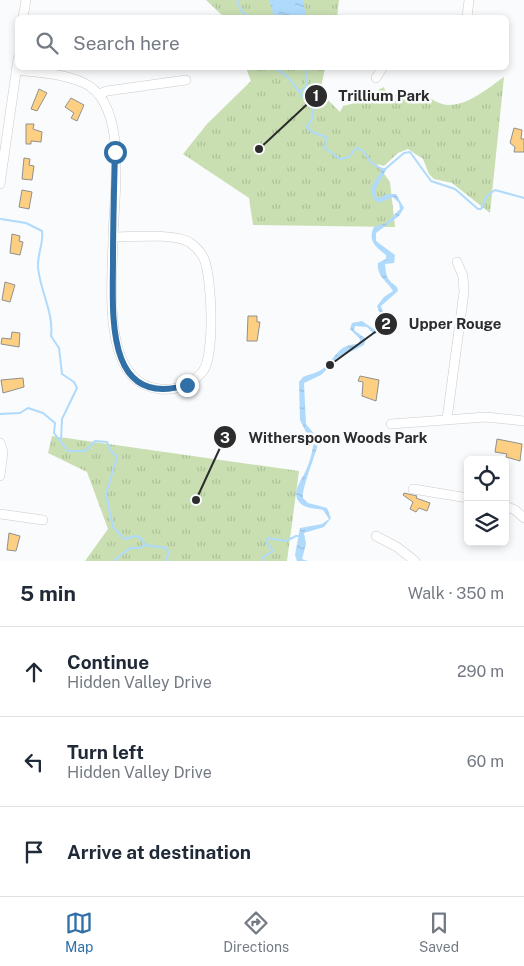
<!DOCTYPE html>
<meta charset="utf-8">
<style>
:root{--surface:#fff;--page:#f6f6f7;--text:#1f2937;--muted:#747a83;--line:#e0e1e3;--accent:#3170a7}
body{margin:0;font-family:"Public Sans",sans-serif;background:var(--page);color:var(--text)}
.controls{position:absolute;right:15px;bottom:15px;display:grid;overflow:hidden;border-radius:8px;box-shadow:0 2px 8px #0003}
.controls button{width:45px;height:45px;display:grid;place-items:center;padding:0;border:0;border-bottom:1px solid var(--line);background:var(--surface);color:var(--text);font:25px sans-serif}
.stop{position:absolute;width:15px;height:15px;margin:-11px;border:4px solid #3170a7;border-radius:50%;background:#fff}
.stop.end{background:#3170a7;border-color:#fff;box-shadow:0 1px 5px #0008}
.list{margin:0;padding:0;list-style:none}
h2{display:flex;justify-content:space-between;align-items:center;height:65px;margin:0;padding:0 20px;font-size:21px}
h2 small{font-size:16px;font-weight:400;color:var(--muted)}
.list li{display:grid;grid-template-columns:32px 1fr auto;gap:15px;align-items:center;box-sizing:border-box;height:90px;padding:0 20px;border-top:1px solid var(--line)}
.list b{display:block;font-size:19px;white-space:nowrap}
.list p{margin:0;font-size:16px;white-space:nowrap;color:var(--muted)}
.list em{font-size:16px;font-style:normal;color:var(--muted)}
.icon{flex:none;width:28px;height:28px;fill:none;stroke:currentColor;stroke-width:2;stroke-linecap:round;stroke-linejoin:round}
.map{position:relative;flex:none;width:524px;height:561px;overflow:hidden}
.search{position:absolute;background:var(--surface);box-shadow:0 2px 8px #0003;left:15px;right:15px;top:15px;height:55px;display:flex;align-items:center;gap:12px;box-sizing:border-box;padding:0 18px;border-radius:8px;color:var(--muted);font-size:19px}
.sheet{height:335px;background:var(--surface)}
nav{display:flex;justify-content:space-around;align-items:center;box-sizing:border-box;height:70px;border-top:1px solid var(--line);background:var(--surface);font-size:14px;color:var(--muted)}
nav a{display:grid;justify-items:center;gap:2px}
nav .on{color:var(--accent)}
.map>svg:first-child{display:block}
</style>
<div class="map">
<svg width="524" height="561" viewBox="0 0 524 561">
<defs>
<pattern id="park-tufts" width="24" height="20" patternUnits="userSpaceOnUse" patternTransform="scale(1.25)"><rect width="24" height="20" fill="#c9dfb1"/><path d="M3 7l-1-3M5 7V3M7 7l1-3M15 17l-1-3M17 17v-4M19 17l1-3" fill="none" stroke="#adc099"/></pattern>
<pattern id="water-ripples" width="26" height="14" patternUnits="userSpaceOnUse" patternTransform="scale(1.25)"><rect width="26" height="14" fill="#afdafc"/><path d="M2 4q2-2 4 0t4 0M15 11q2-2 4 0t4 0" fill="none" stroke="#97bbd8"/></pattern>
</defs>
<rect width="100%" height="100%" fill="#fafbfd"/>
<path fill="url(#park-tufts)" d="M206,0H339L337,18L224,17Z
M246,68H325L320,92L340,112L343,106L379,97L378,90L384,87L387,96L419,90C427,96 437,104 447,105C468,106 488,88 504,77L490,213L452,183L434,179L429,174L423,159L408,149L398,153L384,166L377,164L390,182L395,227L253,225L249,198L183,154L207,124L251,81Z
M52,436L299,471L287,561H85L108,529L87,472L48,453Z"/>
<path fill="url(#water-ripples)" d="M269,0H303L306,17H274Z
M383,168H387L376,188V196L380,198L387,194H396L404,208L399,216L376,233V241L395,255L394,263L385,264C386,276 387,280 397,287L398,291L381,306L388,326L387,331L374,334L367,327L355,326L354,330L366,339L364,345L338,358L321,375L304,383L306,424L319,440C316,455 302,486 303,498L308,503L327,508L331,518L324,527L304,533L306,544L302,559L308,561H297L295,555L300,528L322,524L329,519L323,510C315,508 306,509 300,503C290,493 302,480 306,470C310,462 313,449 314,440L307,434L300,420L299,382L303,377C309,374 315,374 321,370C337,359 336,344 359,344L360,339L350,329L352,323L362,321L375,330L383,329L384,325L377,306L384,297L393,291C388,282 376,276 378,263L386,259V255C376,247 367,241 374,227L386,223L400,209L399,203L393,197L379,203L373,198L371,188Z"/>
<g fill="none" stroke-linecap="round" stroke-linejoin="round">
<path stroke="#afdafc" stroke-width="2" d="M237,0L241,11L251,18
M274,68C289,74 294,86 304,98C307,102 310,103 313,106V117L307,127L312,132L326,137L325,148L340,159L349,157L356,148C364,149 366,155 370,161C372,164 380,168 384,170L404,153L410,152L431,181L455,189L478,209H481L487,196L495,190L524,198
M300,92L307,86L306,68
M1,219L26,223L42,231C44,243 37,255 38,267C40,291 54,313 51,336L59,348L62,374L74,382L77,388L62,419L61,439
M0,414L20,413L28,408L43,413L55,423L54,433L68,451H85L95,441L107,442L111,451L117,457L106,494L113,527L125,539L135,536L141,538L145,545L166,548L169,553L166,558L168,561
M114,561L130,548H139L145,545
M264,561L263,557L273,551L266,542L268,538L286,541L296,536H300"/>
</g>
<path fill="#fdcf82" stroke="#91908e" d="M39,89L47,93L37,111L31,109Z
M71,98L84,105L77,121L71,118L74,113L65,107Z
M26,124H34L33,129L42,132L41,142L31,141V144H26Z
M514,128L522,130L521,139H524V152H514L515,147L510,143Z
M24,158L30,159L29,165L34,166L32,180L22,179Z
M22,190L32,192L29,209L19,207Z
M12,234L20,236L19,241L23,242L20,255L10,253Z
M5,282L15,285L10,302L2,300Z
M248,316H257V322H260L257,341H247Z
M12,332L20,333L19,347L1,344L2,338L11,339Z
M360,376L379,380L376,401L362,396L363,382L358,381Z
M23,378L24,387L3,393L1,380Z
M497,439L522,444L520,461L506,457L507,454L495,452Z
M404,493L417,496L416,498L430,503L427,511L419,508L416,512L410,509L413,502L403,495Z
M9,533L20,536L16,551L7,550Z"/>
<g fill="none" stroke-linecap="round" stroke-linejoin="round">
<g stroke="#cacbcd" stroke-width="10">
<path id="minor" d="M23,18L26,0
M467,18L469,0
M16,70C38,73 63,73 84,83C129,104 114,195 113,237
M376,78L382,68
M99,94L107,91L186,80
M0,184L18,59
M113,237C133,237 173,233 189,242C195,246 201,252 204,259C212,277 215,355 203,371C193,384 176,391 160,389C99,384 113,279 113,237Z
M447,419L464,292L463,276L457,262
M391,424L486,417L524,421
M0,443L3,452L0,476
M413,489L468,498
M505,506L515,510L524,518
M0,514L43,520
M376,536L397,547L415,561"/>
</g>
<use href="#minor" stroke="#fff" stroke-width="9"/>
</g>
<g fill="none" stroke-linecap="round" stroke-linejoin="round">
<path stroke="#3170a7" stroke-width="6" d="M115,152C114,188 113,224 113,260C113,312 104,410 187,385"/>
</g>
<path fill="none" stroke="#2c2c2d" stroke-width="2" d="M259 149L316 96M330 365L386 324M196 500L225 437"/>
<g fill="#2c2c2d" stroke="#fafbfd" stroke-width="2">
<circle cx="259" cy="149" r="5"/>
<circle cx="330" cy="365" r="5"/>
<circle cx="196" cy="500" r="5"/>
<circle cx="316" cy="96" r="12"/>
<circle cx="386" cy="324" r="12"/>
<circle cx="225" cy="437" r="12"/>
</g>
<g font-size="15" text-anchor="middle" font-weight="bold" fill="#fff">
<text x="316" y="101">1</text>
<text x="386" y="329">2</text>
<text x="225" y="443">3</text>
</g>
<g font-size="15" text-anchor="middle" font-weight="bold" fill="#2c2c2d" stroke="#fafbfd" stroke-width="5" stroke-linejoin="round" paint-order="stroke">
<text x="384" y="101">Trillium Park</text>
<text x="455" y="329">Upper Rouge</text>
<text x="338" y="443">Witherspoon Woods Park</text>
</g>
</svg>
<div class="controls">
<button><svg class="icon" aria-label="locate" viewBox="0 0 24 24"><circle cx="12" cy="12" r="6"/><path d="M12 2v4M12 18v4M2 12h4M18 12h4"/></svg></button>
<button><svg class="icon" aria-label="layers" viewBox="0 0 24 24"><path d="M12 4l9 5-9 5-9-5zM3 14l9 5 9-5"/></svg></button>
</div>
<div class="stop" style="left:115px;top:152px"></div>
<div class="stop end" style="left:187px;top:385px"></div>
<div class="search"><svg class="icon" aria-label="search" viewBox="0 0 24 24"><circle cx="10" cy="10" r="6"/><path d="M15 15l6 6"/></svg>Search here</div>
</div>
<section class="sheet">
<h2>5 min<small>Walk · 350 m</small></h2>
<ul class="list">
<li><svg class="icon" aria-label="ahead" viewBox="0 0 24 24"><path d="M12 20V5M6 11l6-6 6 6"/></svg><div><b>Continue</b><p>Hidden Valley Drive</p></div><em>290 m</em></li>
<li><svg class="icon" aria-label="left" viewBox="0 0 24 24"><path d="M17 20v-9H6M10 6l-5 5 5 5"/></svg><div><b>Turn left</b><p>Hidden Valley Drive</p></div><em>60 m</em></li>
<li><svg class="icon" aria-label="arrive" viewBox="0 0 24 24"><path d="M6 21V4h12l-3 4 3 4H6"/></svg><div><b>Arrive at destination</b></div></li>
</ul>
</section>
<nav>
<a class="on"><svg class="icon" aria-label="map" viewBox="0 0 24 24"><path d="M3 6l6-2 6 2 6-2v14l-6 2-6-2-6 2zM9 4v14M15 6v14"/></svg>Map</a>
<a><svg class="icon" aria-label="directions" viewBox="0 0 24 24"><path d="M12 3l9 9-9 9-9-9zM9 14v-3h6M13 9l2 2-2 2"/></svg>Directions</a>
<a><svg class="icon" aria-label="saved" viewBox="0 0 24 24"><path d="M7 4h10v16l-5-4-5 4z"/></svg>Saved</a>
</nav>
